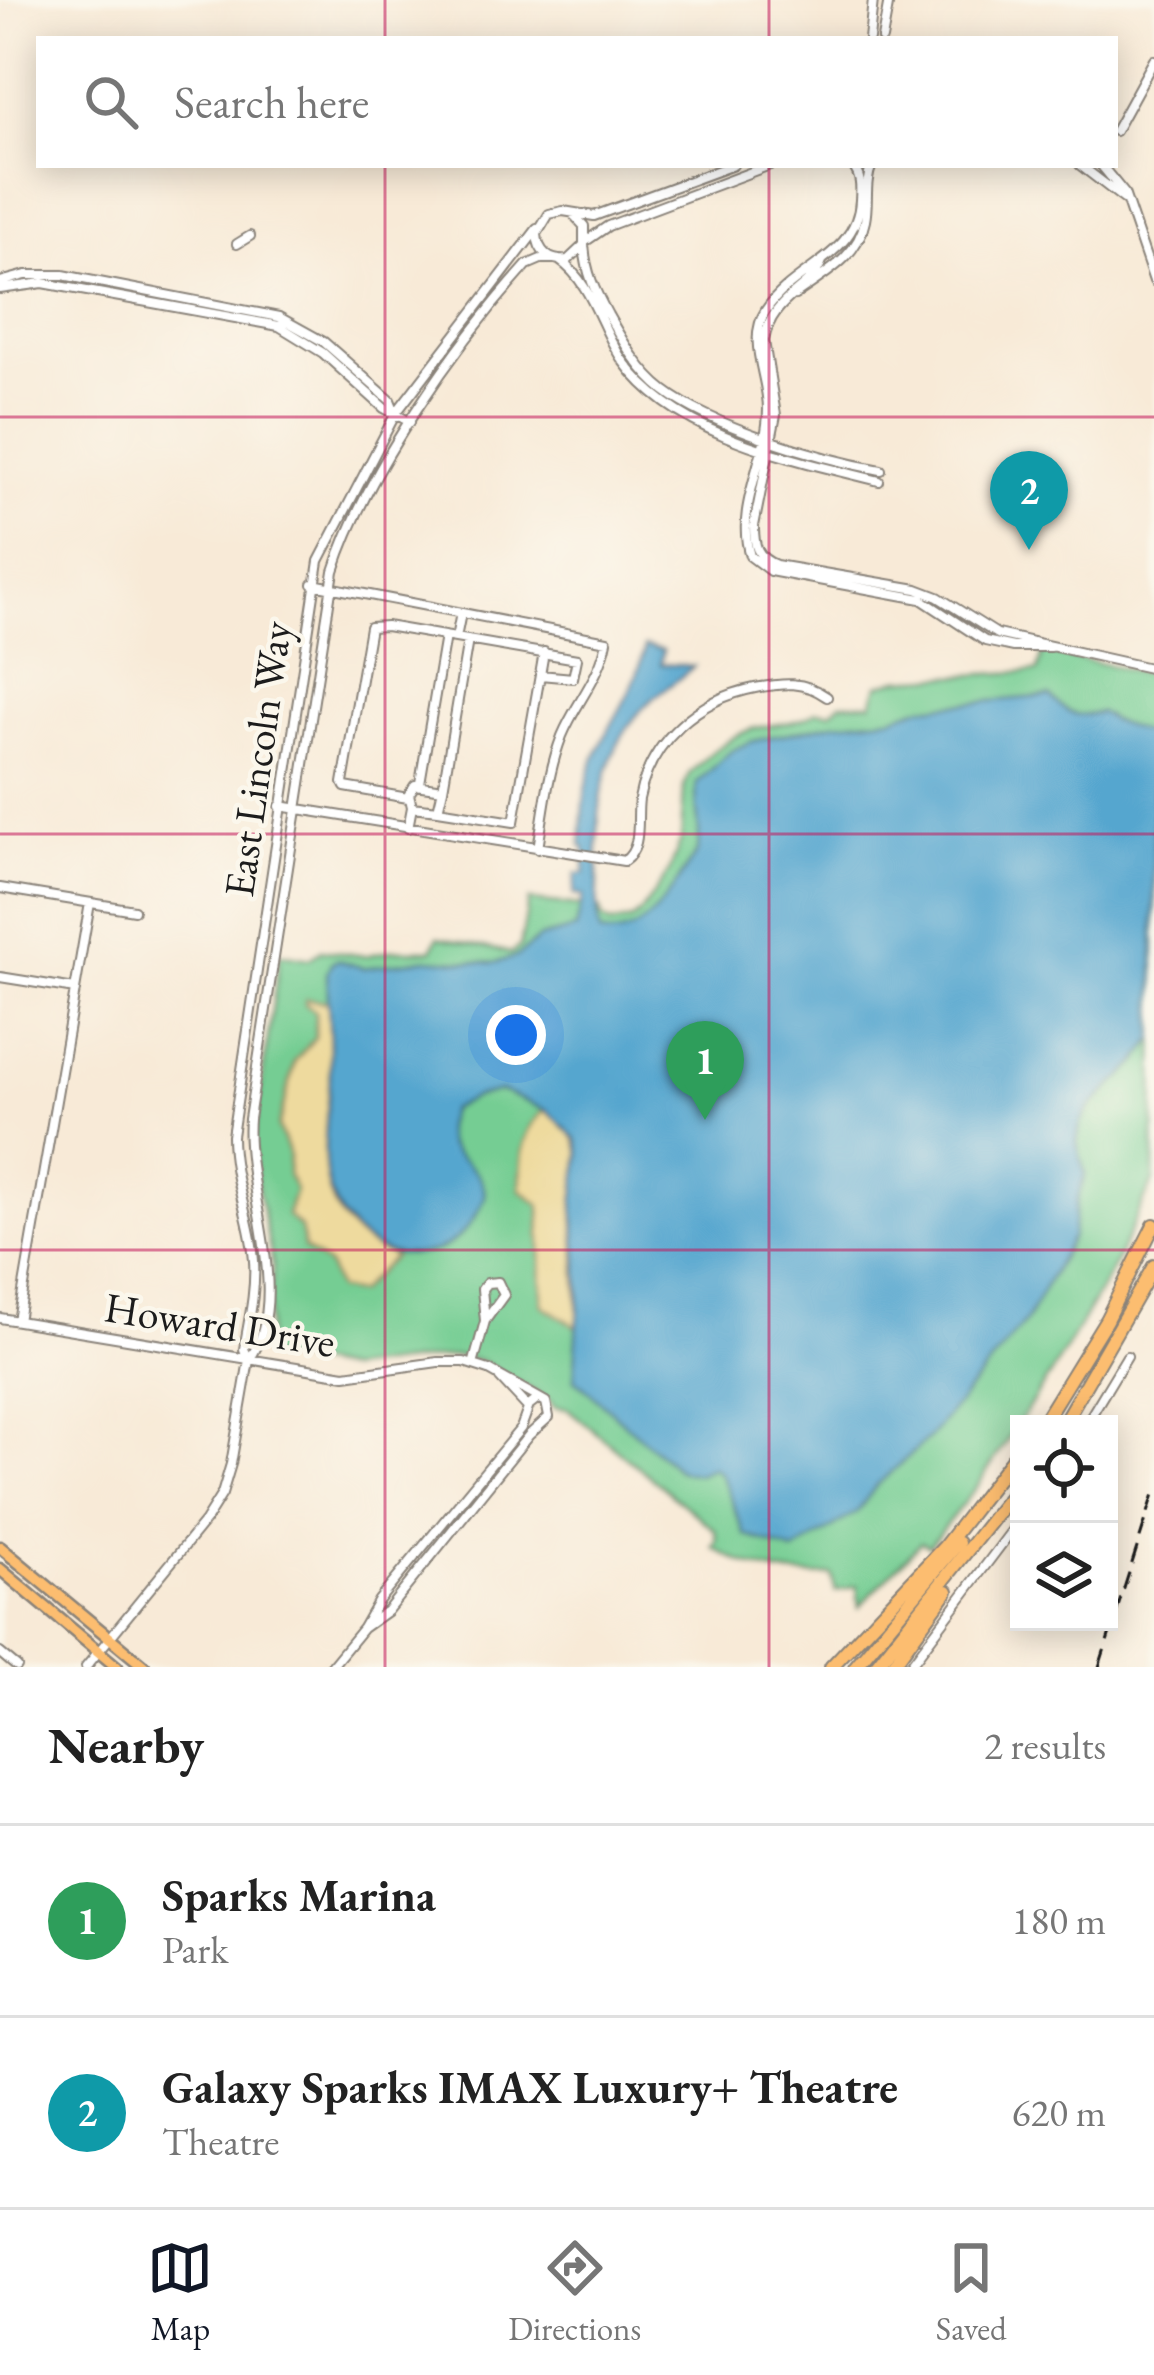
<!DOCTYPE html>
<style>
:root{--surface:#fff;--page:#f2f2f2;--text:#222;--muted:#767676;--line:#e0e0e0;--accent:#111827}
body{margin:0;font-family:"EB Garamond",serif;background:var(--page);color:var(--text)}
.controls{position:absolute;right:36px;bottom:36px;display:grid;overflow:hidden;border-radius:0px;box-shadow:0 6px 30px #0003}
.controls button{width:108px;height:108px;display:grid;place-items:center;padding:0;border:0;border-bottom:3px solid var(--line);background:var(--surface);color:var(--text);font:60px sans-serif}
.you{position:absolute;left:516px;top:1035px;width:42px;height:42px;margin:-30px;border:9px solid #fff;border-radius:50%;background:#1a73e8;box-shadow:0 0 0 18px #1a73e833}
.badge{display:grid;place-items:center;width:78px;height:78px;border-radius:50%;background:var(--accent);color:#fff;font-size:39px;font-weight:700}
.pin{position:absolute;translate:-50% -99px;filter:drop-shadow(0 3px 6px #0008)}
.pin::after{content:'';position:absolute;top:63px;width:42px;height:36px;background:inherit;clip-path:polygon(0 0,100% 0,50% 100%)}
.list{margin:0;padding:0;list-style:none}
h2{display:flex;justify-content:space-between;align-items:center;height:156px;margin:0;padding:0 48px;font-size:51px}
h2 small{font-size:39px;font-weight:400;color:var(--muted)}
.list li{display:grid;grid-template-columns:78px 1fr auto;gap:36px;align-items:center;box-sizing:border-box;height:192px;padding:0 48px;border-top:3px solid var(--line)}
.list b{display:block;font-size:45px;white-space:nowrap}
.list p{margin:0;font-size:39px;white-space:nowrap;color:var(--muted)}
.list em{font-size:39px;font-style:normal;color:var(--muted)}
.icon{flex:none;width:66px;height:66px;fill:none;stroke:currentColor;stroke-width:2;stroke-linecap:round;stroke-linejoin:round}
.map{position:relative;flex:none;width:1154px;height:1667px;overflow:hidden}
.search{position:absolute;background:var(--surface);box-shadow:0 6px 30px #0003;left:36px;right:36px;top:36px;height:132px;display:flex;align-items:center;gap:30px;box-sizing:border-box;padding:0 42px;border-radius:0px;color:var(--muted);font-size:45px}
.sheet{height:540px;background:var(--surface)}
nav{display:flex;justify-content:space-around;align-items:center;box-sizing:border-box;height:168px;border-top:3px solid var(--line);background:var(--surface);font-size:33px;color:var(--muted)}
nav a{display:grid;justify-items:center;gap:6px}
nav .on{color:var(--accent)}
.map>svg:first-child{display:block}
</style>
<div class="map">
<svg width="1154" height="1667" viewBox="0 0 1154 1667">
<rect width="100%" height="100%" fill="#fbf7ec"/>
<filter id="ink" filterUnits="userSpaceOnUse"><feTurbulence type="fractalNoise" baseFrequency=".00833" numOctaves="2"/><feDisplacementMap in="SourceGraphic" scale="24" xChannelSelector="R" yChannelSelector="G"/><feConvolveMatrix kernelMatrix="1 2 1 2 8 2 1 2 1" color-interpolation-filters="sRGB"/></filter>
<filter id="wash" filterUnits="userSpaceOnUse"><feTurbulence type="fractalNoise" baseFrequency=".004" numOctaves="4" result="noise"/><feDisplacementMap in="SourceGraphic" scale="48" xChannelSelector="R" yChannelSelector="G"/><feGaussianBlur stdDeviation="2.7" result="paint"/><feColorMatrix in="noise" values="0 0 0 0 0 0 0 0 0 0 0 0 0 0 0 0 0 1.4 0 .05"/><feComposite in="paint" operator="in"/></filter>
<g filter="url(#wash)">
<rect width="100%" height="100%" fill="#f8ead7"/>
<path fill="#75cd93" stroke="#487458" stroke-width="3" d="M1043,651L1154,675V1180L1112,1270L1056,1366L978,1485L929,1546L921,1542L859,1607L857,1586L835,1591L832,1575C793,1578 746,1570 713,1547L717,1541L715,1530L568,1409L554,1407L549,1400L481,1361L455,1356L347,1370L265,1354L273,1266L256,1179L253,1141L280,954L310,959L321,950L365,956L392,950H432L438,937L511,953L520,946L529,901L600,908L602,918L611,924L632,920L640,913L669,872L681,840L684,786L689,774C706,756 727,737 752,729C773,723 801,725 816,711L831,712L841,703H872L878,685L899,679L1038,671Z"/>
<path fill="#eeda9e" stroke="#857b5d" stroke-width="3" d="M306,999L330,1002C330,1027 331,1053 330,1078C325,1151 307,1224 394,1256L357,1293L337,1290L328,1266L304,1248L300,1228L287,1215L295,1190L288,1176L289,1155L278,1127L295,1061L315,1037V1011L305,1004Z
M545,1110L572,1132L580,1152L574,1205L579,1328L542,1305L540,1205L520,1189C523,1155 519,1133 545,1110Z"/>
<path fill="#55a6cf" stroke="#386176" stroke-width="3" d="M645,646L663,650L661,664L694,666C676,683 654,694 637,715C601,759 596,813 598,867C599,890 595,910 600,933C648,943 672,887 696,854C704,835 693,807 697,783L731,751L750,742L835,723L892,717L921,707L1050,696C1066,713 1076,720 1100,712L1112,721L1154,736V1038L1137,1063L1090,1107L1080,1125L1077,1143L1085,1174L1077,1201L1072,1236L1028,1318L931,1436L876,1486L857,1512L794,1552L745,1535L721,1474L713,1468L698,1474L678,1470L574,1378L580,1290L574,1205L580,1152L577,1140L548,1111L501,1091L475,1097L451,1109C426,1161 485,1155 485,1197C474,1225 452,1251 420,1254C394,1255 381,1254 361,1237C309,1193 328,1134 330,1074C331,1040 328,1007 327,973L331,963L338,960L363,968L425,959L494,963L516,957L540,938L576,929L583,896L574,895L576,874L585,873V848L581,846C583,817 583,787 594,760C611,718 636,693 645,646Z"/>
</g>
<g filter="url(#ink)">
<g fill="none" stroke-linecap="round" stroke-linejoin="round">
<g stroke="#8a837a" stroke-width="12">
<path id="minor" d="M869,39L873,0
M882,39L889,0
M1115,131L1154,60
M852,165C861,176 861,186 860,200C858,256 793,268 766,310C746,340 768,376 768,409C768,459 734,507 750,556L770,571L921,599L985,641L1013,647H1050
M1080,165L1124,199
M1101,165L1124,193L1154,281
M572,213L584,226V245L568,260C550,262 538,252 537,234L549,214L563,211L594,216L733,165
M586,241L608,226L770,165
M237,244L250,236
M584,245C586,273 595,291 608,315C623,341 639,371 664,390C712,427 821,459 881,470
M559,260C592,282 601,329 623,361C678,438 793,459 879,481
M822,261C811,290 771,297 764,341L776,415L754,526C754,545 756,557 776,565L917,589L938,597L997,634L1154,669
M0,282L26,275H63L279,317L324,342L390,400L395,412
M0,289L43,283L279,326L323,353L384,408L410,422
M795,295C822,275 858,258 865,221C869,202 864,183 872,165
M313,584L607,641C600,678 576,702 562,736C548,772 544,811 538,849
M456,638L461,613
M540,675L544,652
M420,783L445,636
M443,789L468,640
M408,798L345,787L343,783L370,627L386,626L577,659L573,678L540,675L514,822L438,810
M280,806L624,861C643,848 636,820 639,799C650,741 698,699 755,688C783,683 803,680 827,697
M408,828L412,807L438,810L443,789L415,785L409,794L412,807
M0,888L134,910
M0,977L75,989
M0,1318L345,1375L438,1362H464L489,1370L546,1402L549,1417L529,1435L387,1611L363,1628
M18,1321L90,903
M249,1360C294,1297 243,1191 249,1119L334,571C365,473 458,342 527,265L541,259H554
M473,1365L485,1321L482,1289L487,1283L498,1282L504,1295L485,1321
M500,1378L528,1408
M1086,1424L1127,1356
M0,1653L17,1667
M86,1667L205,1521L222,1494L231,1464L249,1360L244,1349C249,1320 256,1290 254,1261C251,1219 232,1180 232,1136L319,561L396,413L537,229
M331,1667L363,1628L379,1600L521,1428L529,1406L538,1399
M909,1667L1019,1521"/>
</g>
<g stroke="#8a837a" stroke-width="15">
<path id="major" d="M0,1547L145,1667
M0,1569L117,1667"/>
</g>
<g stroke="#8a837a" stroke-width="16">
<path id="highway" d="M1042,1424L1106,1320L1154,1225
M1063,1424L1154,1266
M831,1667L945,1546L1019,1450
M855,1667L958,1543
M875,1667L1019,1485
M891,1667L947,1591"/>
</g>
<use href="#minor" stroke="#fff" stroke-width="8"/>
<use href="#major" stroke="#fcbd6f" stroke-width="10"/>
<use href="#highway" stroke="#fcbd6f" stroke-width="12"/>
<path stroke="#1c1c1c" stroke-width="3" stroke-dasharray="18 9" stroke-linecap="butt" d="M1099,1667L1154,1494"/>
</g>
</g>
<path fill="none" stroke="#c2185b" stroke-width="3" stroke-opacity="0.55" d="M385,0V39M769,0V39M385,165V1667M769,165V1667M0,417H1154M0,834H1154M0,1250H1154"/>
<g text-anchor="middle" stroke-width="9" stroke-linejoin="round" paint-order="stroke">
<g font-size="42" fill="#1c1c1c" stroke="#fbf7ec">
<text transform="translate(257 759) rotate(-82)" y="15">East Lincoln Way</text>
<text transform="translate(220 1324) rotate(9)" y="15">Howard Drive</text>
</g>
</g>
</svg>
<div class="controls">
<button><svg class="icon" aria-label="locate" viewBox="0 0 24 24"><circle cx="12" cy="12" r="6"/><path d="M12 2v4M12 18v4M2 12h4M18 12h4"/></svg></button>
<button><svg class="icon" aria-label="layers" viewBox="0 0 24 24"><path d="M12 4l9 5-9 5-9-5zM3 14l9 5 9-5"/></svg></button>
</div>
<div class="you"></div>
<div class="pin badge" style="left:705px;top:1120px;background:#2e9e5b">1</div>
<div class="pin badge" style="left:1029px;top:550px;background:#0f9aa8">2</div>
<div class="search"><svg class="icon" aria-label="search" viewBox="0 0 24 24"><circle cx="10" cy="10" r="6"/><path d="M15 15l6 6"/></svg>Search here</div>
</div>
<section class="sheet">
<h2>Nearby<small>2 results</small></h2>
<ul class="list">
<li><span class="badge" style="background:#2e9e5b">1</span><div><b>Sparks Marina</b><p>Park</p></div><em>180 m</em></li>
<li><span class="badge" style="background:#0f9aa8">2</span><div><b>Galaxy Sparks IMAX Luxury+ Theatre</b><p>Theatre</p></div><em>620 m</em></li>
</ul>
</section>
<nav>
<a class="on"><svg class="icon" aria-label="map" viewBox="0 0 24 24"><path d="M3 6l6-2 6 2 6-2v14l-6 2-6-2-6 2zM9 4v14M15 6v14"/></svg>Map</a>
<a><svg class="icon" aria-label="directions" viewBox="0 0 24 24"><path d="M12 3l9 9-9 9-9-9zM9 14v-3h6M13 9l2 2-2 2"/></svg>Directions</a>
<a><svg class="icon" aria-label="saved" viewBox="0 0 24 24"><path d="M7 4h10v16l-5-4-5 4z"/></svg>Saved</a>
</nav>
